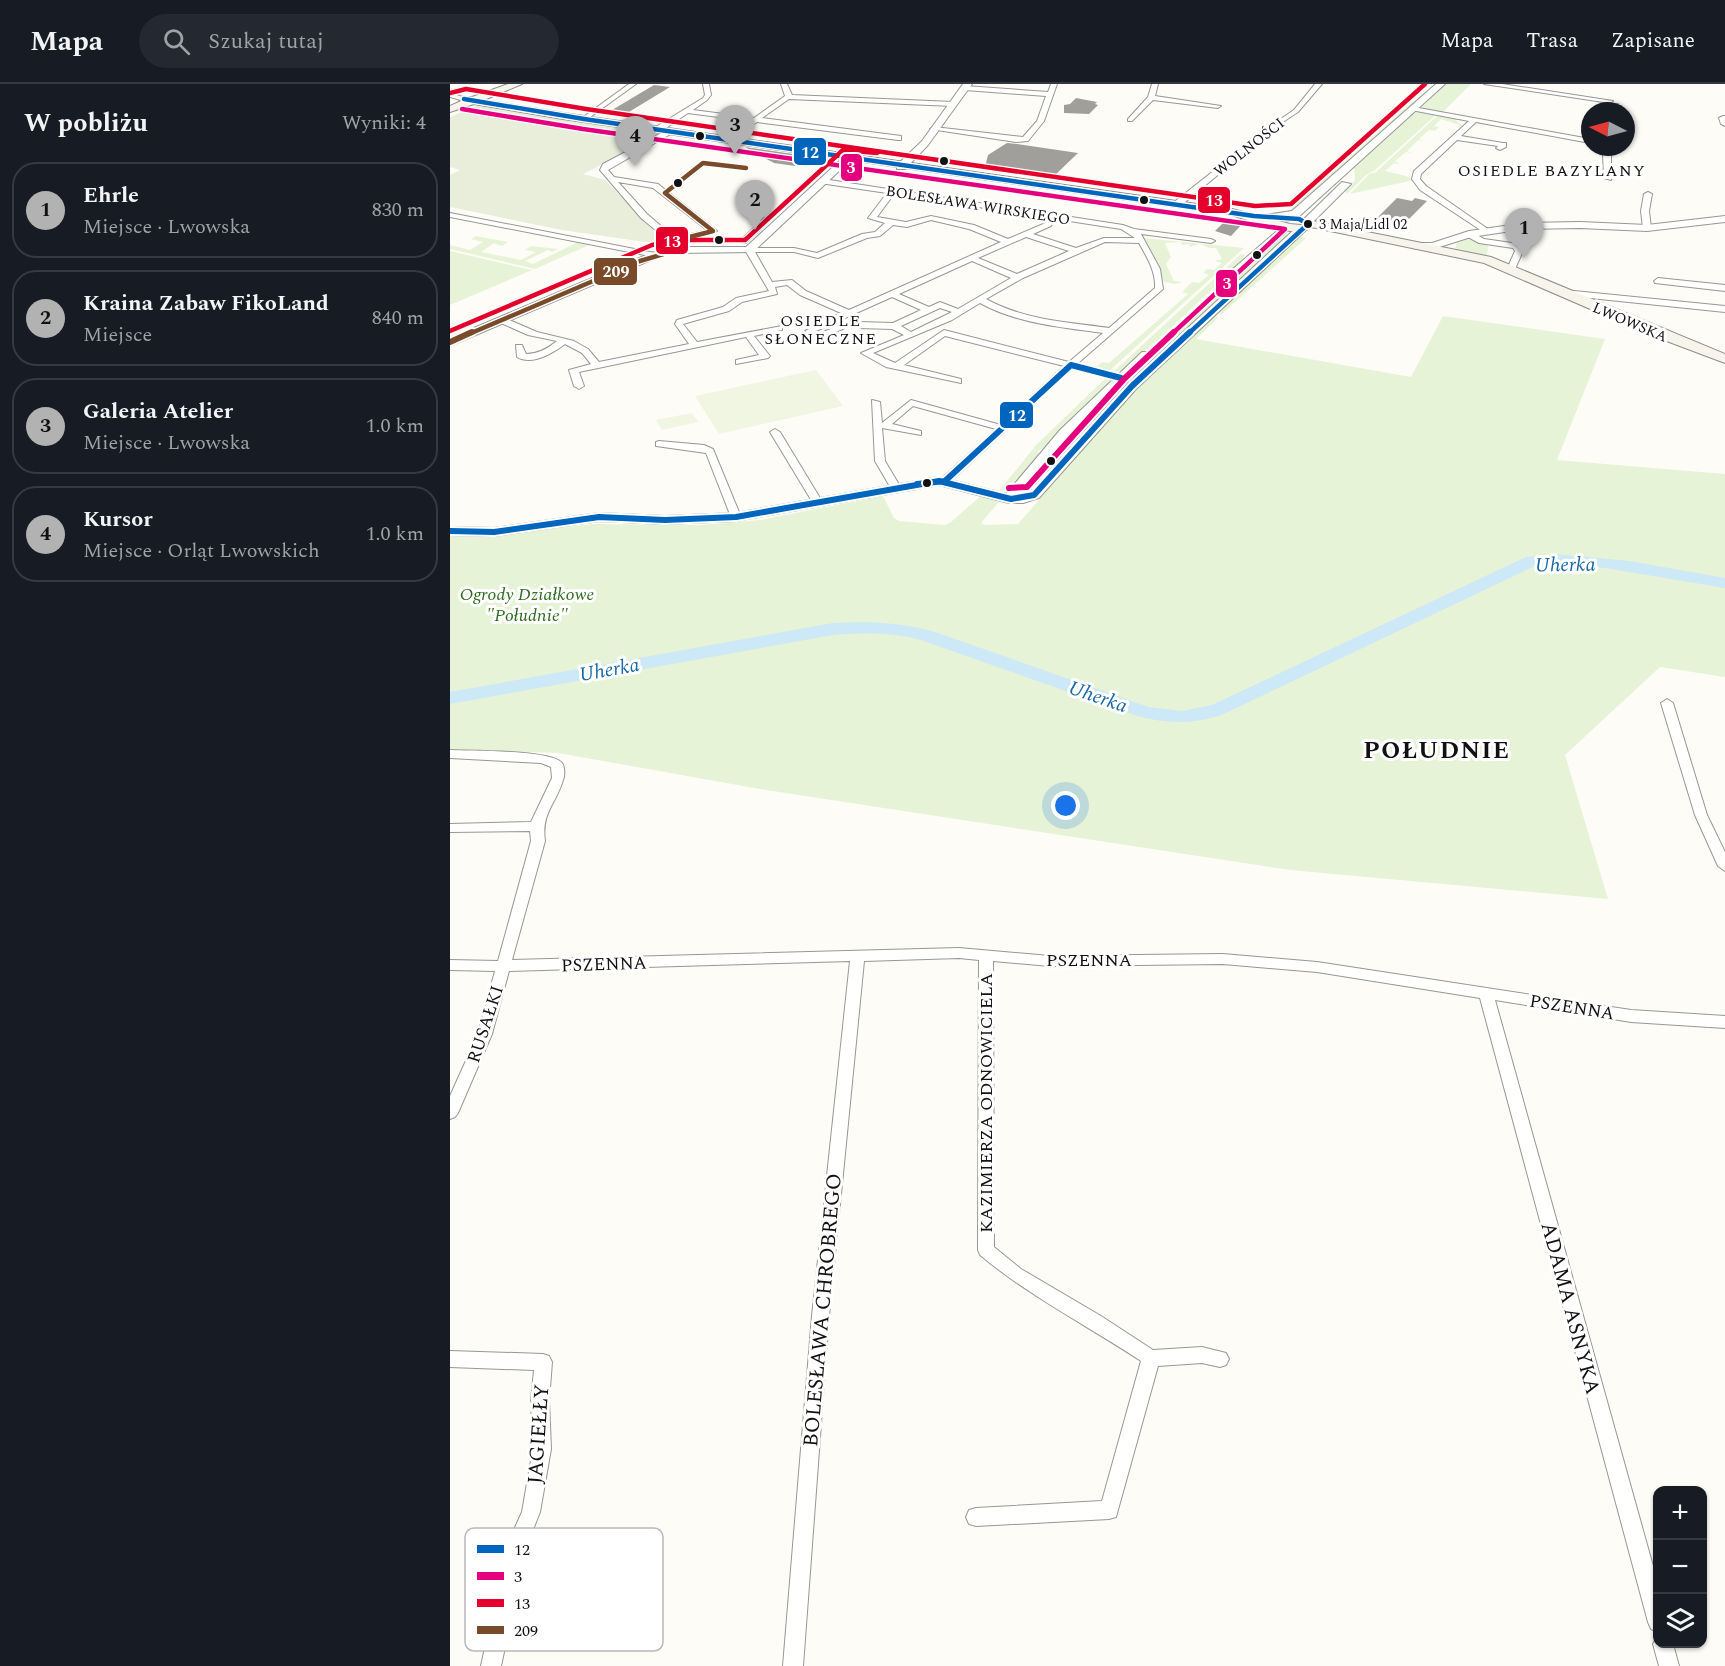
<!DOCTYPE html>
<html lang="pl">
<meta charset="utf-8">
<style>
:root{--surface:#171b24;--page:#242831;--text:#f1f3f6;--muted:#9ea1a6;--line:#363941;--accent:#b2b2b3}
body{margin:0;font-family:Spectral,serif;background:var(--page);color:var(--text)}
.controls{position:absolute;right:18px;bottom:18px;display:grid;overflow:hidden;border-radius:12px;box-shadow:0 2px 4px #0004}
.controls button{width:54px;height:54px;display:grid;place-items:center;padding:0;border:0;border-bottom:2px solid var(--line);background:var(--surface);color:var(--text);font:30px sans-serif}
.compass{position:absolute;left:1131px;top:18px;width:54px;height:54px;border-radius:50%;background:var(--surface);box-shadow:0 2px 4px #0004;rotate:276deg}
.you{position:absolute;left:616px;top:722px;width:21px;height:21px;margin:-15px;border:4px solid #fff;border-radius:50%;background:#1a73e8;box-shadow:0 0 0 9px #1a73e833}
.badge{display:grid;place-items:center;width:39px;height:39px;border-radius:50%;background:var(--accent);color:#111;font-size:20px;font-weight:700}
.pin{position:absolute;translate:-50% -50px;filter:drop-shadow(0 2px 3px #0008)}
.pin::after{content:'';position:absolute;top:32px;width:21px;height:18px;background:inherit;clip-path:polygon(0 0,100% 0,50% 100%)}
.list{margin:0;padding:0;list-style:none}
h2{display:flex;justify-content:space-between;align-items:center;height:78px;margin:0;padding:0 24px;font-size:26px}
h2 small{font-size:20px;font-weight:400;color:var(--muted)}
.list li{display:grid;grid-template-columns:39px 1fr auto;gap:18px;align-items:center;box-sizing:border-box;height:96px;margin:0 12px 12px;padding:0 12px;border:2px solid var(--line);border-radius:24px}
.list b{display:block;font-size:22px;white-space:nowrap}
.list p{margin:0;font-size:20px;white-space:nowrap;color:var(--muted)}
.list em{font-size:20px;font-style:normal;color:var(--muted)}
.icon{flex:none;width:33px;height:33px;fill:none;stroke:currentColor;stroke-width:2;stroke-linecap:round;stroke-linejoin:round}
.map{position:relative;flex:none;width:1275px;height:1582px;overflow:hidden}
header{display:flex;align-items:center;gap:36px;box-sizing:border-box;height:84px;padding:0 30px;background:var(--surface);border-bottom:2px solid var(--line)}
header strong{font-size:28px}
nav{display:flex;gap:33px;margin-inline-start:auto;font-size:21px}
.search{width:420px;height:54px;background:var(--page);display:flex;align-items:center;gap:15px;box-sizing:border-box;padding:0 21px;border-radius:33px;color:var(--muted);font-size:22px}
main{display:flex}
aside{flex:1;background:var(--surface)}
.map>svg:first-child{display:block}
</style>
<header>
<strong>Mapa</strong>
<div class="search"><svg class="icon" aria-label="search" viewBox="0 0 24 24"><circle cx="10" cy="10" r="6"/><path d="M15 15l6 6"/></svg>Szukaj tutaj</div>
<nav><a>Mapa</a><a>Trasa</a><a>Zapisane</a></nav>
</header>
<main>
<aside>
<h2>W pobliżu<small>Wyniki: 4</small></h2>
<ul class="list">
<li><span class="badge">1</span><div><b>Ehrle</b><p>Miejsce · Lwowska</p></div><em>830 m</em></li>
<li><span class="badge">2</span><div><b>Kraina Zabaw FikoLand</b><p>Miejsce</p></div><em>840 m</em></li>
<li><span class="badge">3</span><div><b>Galeria Atelier</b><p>Miejsce · Lwowska</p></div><em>1.0 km</em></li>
<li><span class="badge">4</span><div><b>Kursor</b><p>Miejsce · Orląt Lwowskich</p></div><em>1.0 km</em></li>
</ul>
</aside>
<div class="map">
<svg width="1275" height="1582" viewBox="0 0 1275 1582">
<rect width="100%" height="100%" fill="#fdfcf7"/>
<path fill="#e7f3d7" d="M996,0H1021L992,29L971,24L985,10H988L986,9Z
M974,8L978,9L842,128L838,127Z
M970,27L987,30L924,87L917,90L897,110L895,107L905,96L904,83L964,29Z
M988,31L1004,34L1012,42L991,35L984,42L989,43L985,47L979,46L969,55L974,57L968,56L957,67L962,69L956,68L945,77L950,80L944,79L935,87L956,92L964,96L900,110L919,90L926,88Z
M831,149L839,151L668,310L582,408L573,410L634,336L677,293Z
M26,152L58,158L52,162L44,159L31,168L71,176L86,168L75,166L81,162L108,165L102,168L98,166L75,177L83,180L126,159L139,161L85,185L0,165V161L20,166L33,158L21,155Z
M849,153L856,154L771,231L767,227Z
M693,154L794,164L658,288L647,285L646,283L652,278L659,279L738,210L732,208L742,198L749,199L759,191L753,189L757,185L764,186L772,179L765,177L772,175L766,164H759L750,160L740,163L739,160L732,161L731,158L715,159L721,173L716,180L724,197L733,198L724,200L714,198Z
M1017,155L1036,160L1038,162L1037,172L1057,180L1036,172H1035L1005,164L1007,159Z
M0,167L82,186L0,221Z
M791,170L795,171L781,188L675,286L662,289Z
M764,230L768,234L746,255L961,293L993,232L1155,255L1107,376L1275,390V593L1210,583L1115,671L1158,815L840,786L316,706L108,669L0,665V450L20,453L145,440L250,441L310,436L433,412L444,434L449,437L495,441L501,438L533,410L546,414L548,419L531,439L535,441L568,440L629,370L634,359L657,331Z
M658,292L662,297L615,341L593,365L587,367L589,370L562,403L548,408L583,365L586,367L583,364Z"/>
<path fill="#e9eedb" d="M28,21L211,50L133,90L155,96L193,135L223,162L112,146L0,123V91L10,86L0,83V33Z"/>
<path fill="#f0f6e1" d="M366,286L393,322L269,350L245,312Z
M242,329L248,338L212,346L206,336Z"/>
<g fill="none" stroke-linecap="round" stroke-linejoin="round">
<path fill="#cde8f7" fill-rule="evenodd" d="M1106,470L1179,477L1275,494V504L1155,484L1085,482L776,629C746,641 718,640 687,632L471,556C442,548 413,549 383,551L0,620V608L383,539C418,537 451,538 485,548L699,623L732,627L762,621L1076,473Z"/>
</g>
<path fill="#a19f9c" d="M204,1L220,3L174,31L157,29Z
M626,14L647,18L645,20L648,21L639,30L614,29V21L620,20Z
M557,59L567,60L628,69L603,93L535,83L538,71Z
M295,63L364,73L352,83L324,79Z
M947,114L962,117L965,114L977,117L949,145L922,139Z
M314,133L324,134L296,160L287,158Z
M777,135L794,138L781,152L765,147Z"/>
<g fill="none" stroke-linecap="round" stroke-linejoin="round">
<g stroke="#979795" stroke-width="2">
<path id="minor" d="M179,0H186L136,36H132V34Z
M253,0H259L261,11L257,16L243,26L304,34L335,12L331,0H337L342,11L503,18L506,20L503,22L339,15L312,34L451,52V56H448L307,38L278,58H275V54L299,37L238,29L210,48H204V44L253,14L255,11Z
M601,0H607L594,37L578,57L566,58L480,45L484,43L573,53L587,37L596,12L515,6L512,4L515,2L598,8Z
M702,0H708L705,12L771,22L768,24L703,16L682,37H678V35L698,13Z
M865,0H872L848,28L827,42L729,123H723V119L823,40L844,26Z
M1034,0H1052L1163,17L1160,19Z
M0,9L16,14L17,15L14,17L0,13Z
M963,23L1140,55V59L1026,38L1011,52L1053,59H1056V63L1050,66L1046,64L1048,62L1007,56L971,90L970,95L976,102L1038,145V149H1035L970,106L962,95L964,87L1019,37L961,26Z
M1273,32H1275V42L1271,40L1269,34Z
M217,46L224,48L158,86L164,93L208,100L267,147L229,158L233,162L227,168L223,166L225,162L191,134L150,86L153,80ZM168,98L203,104L257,146L225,154L197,130Z
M1148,63H1156L1161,70V96L1154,94L1153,70Z
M373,95L673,141L684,145L761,155L765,157L761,159L691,150L710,185L713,205L627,280L674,292V296L623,284L499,399H491V395L546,345L463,322L442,340L471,347V351L432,344L435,377L451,404L446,407L442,406L425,377L422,316L430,318L432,339L461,316L551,341L614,282L495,252L454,281L511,295V299L436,283L411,269L454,251L442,245L409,244L405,241L409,238L443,239L471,226L442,213L366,247L371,249L397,238L401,241L371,255L355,247L391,229L350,211L337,201L325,203L327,210L292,218L279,227L233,240L247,258L332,242V246L304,252L320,272L318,274L286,280V276L309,271L296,253L129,288L134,302L129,305L124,302L119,286L141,280L132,269L115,260C103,269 82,282 67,273L66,261H72L76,270C88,270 97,265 107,257L78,251L51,239V235H57L87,248L124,257L138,265L149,278L239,260L225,240L227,236L273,223L286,214L319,207L295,166L296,164H344L367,169L412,150L425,148L435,139L418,134L437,109L370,99L369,97ZM444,110L671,145L685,154H654L626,164L583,150L601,142L602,140L598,138L558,155L524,141L481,132L456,138L427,133ZM481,136L519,145L551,158L399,226L356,207L342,196L322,198L305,168H344L368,174L417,154L430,152L443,141L457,143ZM576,153L619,167L567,190L528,174ZM655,158L689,159C697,173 706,188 705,204L659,244C617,238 574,236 536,215L573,194ZM522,177L561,194L508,225L490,218L479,223L449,210ZM530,219C568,240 611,243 653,249L619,278L494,246L445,279L423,269L502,236ZM490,224L502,228L461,248L451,242Z
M1198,108L1202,110L1199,127L1201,144L1197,146L1193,144L1191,127L1194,110Z
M0,129L205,169L209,171L205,173L0,133Z
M1016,148H1022L1034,155L1069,160L1073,167L1065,185L1058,183L1065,167L1063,164L1029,159L1016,152Z
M1208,194L1275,201V207L1205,199L1204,197Z
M1114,206L1275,222V228L1111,211L1110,209Z
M325,345L330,348L373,419L372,421L368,422L363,419L320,348Z
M209,357L254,361L263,365L291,433L290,435H282L281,433L256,369L206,362V358Z
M1217,615L1223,619L1257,731L1275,768V787L1268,782L1245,731L1211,619Z
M0,666C21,667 98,666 111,678C115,681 115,692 113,696C106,720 91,729 95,757L62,876L509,864L600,872L773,870L867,878L1181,926L1275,932V944L1181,938L1045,916L1208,1500V1548L1201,1545L1198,1538L1030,914L867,888L773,880L600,882L543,877L544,1163L571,1185L651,1232L703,1266L752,1263L776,1269L779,1275L776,1281L770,1283L752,1279L708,1282L666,1433L659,1435L526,1442L519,1440L516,1433L519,1426L526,1424L652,1417L691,1277C638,1242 579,1212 530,1171L528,1166L529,876L509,874L414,877L379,1232L353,1582H333L362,1232L400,877L59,887L42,950L8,1029L5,1033L0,1035V1012L28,950L45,887L0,886V876L48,877L81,757L80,747L0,748V740L81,738L102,694L101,683L91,679L0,674Z
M0,1267L93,1270L99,1272L102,1278L99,1317L101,1365L90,1428L77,1461L51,1582H31L57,1461L72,1428L83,1365L81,1317L84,1286L0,1283Z
M1208,1552V1560H1223L1229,1582H1209L1203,1560Z"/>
</g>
<g stroke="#979795" stroke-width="2">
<path id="tertiary" d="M513,0H522L478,61L455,85H447V81L472,57Z
M986,0H995L844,137H836L835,134L816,135V131L842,127Z
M397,70L405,72L303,168L227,169L208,173L0,262V254L201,169L227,163H296Z
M892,98L901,100L861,140H853V136Z
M1275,132V138L1197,147L1130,144L1075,145L1021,153L983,165H966L961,162L966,159H982L1019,147L1075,139L1130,138L1197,141Z
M835,140L839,141V145L784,195H776V191Z
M851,142L856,145L855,147L686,305L589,414L573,419H559L489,401L286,437L215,440L149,437L44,452L0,451V443L44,444L149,429L215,432L286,429L489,393L556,410L610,346L692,268H700V274L620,352L570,411L579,408L678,299L847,143Z"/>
</g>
<g stroke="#8e8d8b" stroke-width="2">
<path id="secondary" d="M58,0H72L34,16L113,29L782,125L840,140L851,141L858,136L1041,173L1275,270V279L1198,250L1034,179L861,143C849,156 798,136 782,131L113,35L24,20L0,28V22L11,17L9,15L11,13H22Z"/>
</g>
<use href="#minor" fill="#fffffe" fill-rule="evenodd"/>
<use href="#tertiary" fill="#fffffe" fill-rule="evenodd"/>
<use href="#secondary" fill="#f6f4eb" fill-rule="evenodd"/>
<g stroke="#fff" stroke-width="7">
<path id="bus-1-far1" d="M14,15L134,35L804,132L849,135L858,140L738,250"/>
</g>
<g stroke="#fff" stroke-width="10">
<path id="bus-1" d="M467,400L495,397L621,281L671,294
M0,447L44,448L149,433L215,436L286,433L489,397L561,415L584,411L682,302L740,248"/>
</g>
<g stroke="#fff" stroke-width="7">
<path id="bus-2-far1" d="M12,25L133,45L835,145L722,250"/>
</g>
<g stroke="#fff" stroke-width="10">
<path id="bus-2" d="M559,404L577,403L675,294L724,248"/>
</g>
<g stroke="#fff" stroke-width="7">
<path id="bus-3" d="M0,9L16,5L136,25L805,122L841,120L975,0
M0,247L202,161L226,156H295L393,66L427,69"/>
</g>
<g stroke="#fff" stroke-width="7">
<path id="bus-4-far1" d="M19,250L190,177L227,166L229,162L224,157L263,147L215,109L253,79L296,84"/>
</g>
<g stroke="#fff" stroke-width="10">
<path id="bus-4" d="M0,258L22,248"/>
</g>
<use href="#bus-1-far1" stroke="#0065bd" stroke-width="4.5"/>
<use href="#bus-1" stroke="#0065bd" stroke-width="6"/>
<use href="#bus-2-far1" stroke="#e5007d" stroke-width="4.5"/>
<use href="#bus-2" stroke="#e5007d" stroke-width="6"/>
<use href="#bus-3" stroke="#e4002b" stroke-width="4.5"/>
<use href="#bus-4-far1" stroke="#7a4b2a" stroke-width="4.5"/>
<use href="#bus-4" stroke="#7a4b2a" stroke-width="6"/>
</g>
<g fill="#111" stroke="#fff" stroke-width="2">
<circle cx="250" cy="52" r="5"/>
<circle cx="494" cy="77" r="5"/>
<circle cx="228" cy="99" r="5"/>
<circle cx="694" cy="116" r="5"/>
<circle cx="858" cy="140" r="5"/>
<circle cx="269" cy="156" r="5"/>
<circle cx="807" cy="171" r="5"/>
<circle cx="601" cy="377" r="5"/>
<circle cx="477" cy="399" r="5"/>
</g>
<g text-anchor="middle" stroke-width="6" stroke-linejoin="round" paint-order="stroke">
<g font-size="14" fill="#111" stroke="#fff" text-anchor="start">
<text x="869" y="145">3 Maja/Lidl 02</text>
</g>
<g font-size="15" fill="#111" stroke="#fff">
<text transform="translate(799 63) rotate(-38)" y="5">WOLNOŚCI</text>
<text transform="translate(528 121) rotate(9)" y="5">BOLESŁAWA WIRSKIEGO</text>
<text transform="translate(1180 238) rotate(23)" y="5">LWOWSKA</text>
</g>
<g font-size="16" letter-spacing="1.5" fill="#111" stroke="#fff">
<text x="1102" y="92">OSIEDLE BAZYLANY</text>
<text x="371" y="242">OSIEDLE<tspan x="371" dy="18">SŁONECZNE</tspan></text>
</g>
<g font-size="18" font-style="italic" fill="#2f6b1f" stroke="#fff">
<text x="77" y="516">Ogrody Działkowe<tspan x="77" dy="21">"Południe"</tspan></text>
</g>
<g font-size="18" fill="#111" stroke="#fff">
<text x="639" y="882">PSZENNA</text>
<text transform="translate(154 880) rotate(-2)" y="6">PSZENNA</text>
<text transform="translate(1122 923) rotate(9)" y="6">PSZENNA</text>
<text transform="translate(35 940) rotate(-72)" y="6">RUSAŁKI</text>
<text transform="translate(536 1019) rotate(-90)" y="6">KAZIMIERZA ODNOWICIELA</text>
</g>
<g font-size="20" font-style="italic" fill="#1768a6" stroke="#fff">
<text transform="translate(1115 480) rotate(-1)" y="7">Uherka</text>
<text transform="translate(159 585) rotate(-10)" y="7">Uherka</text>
<text transform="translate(648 612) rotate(19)" y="7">Uherka</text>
</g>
<g font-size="21" fill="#111" stroke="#fff">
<text transform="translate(1121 1224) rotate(75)" y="7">ADAMA ASNYKA</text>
<text transform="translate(372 1226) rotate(-85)" y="7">BOLESŁAWA CHROBREGO</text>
<text transform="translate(88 1350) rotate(-86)" y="7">JAGIEŁŁY</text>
</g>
<g font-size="24" font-weight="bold" letter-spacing="1.5" fill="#111" stroke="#fff">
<text x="987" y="674">POŁUDNIE</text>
</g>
</g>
<rect x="15" y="1444" width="198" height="123" rx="9" fill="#fff" stroke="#b8b8b8" stroke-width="1.5"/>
<rect x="27" y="1461" width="27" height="8" fill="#0065bd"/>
<rect x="27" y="1488" width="27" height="8" fill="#e5007d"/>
<rect x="27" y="1515" width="27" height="8" fill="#e4002b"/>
<rect x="27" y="1542" width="27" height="8" fill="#7a4b2a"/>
<g font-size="16" fill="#111">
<text x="64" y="1471">12</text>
<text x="64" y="1498">3</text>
<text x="64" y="1525">13</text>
<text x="64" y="1552">209</text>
</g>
<g stroke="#fff" stroke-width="2">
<rect x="343" y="53" width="34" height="29" rx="6" fill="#0065bd"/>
<rect x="390" y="69" width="23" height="29" rx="6" fill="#e5007d"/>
<rect x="747" y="102" width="34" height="28" rx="6" fill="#e4002b"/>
<rect x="205" y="142" width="34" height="29" rx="6" fill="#e4002b"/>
<rect x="143" y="173" width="45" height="29" rx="6" fill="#7a4b2a"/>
<rect x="765" y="185" width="23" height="29" rx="6" fill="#e5007d"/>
<rect x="549" y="317" width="35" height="28" rx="6" fill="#0065bd"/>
</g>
<g font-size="16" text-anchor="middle" font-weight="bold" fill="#fff">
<text x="360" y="74">12</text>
<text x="401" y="89">3</text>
<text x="764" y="122">13</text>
<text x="222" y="163">13</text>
<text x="166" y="193">209</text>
<text x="777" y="205">3</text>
<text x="567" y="337">12</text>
</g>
</svg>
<div class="controls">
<button>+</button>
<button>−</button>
<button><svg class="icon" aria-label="layers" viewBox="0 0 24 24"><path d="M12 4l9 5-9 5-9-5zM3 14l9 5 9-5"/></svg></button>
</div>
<svg class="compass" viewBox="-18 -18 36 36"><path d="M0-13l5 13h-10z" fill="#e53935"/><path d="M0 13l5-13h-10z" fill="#9ea1a6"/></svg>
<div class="you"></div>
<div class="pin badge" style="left:1074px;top:174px">1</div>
<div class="pin badge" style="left:305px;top:146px">2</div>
<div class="pin badge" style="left:285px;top:71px">3</div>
<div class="pin badge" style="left:185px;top:82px">4</div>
</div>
</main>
